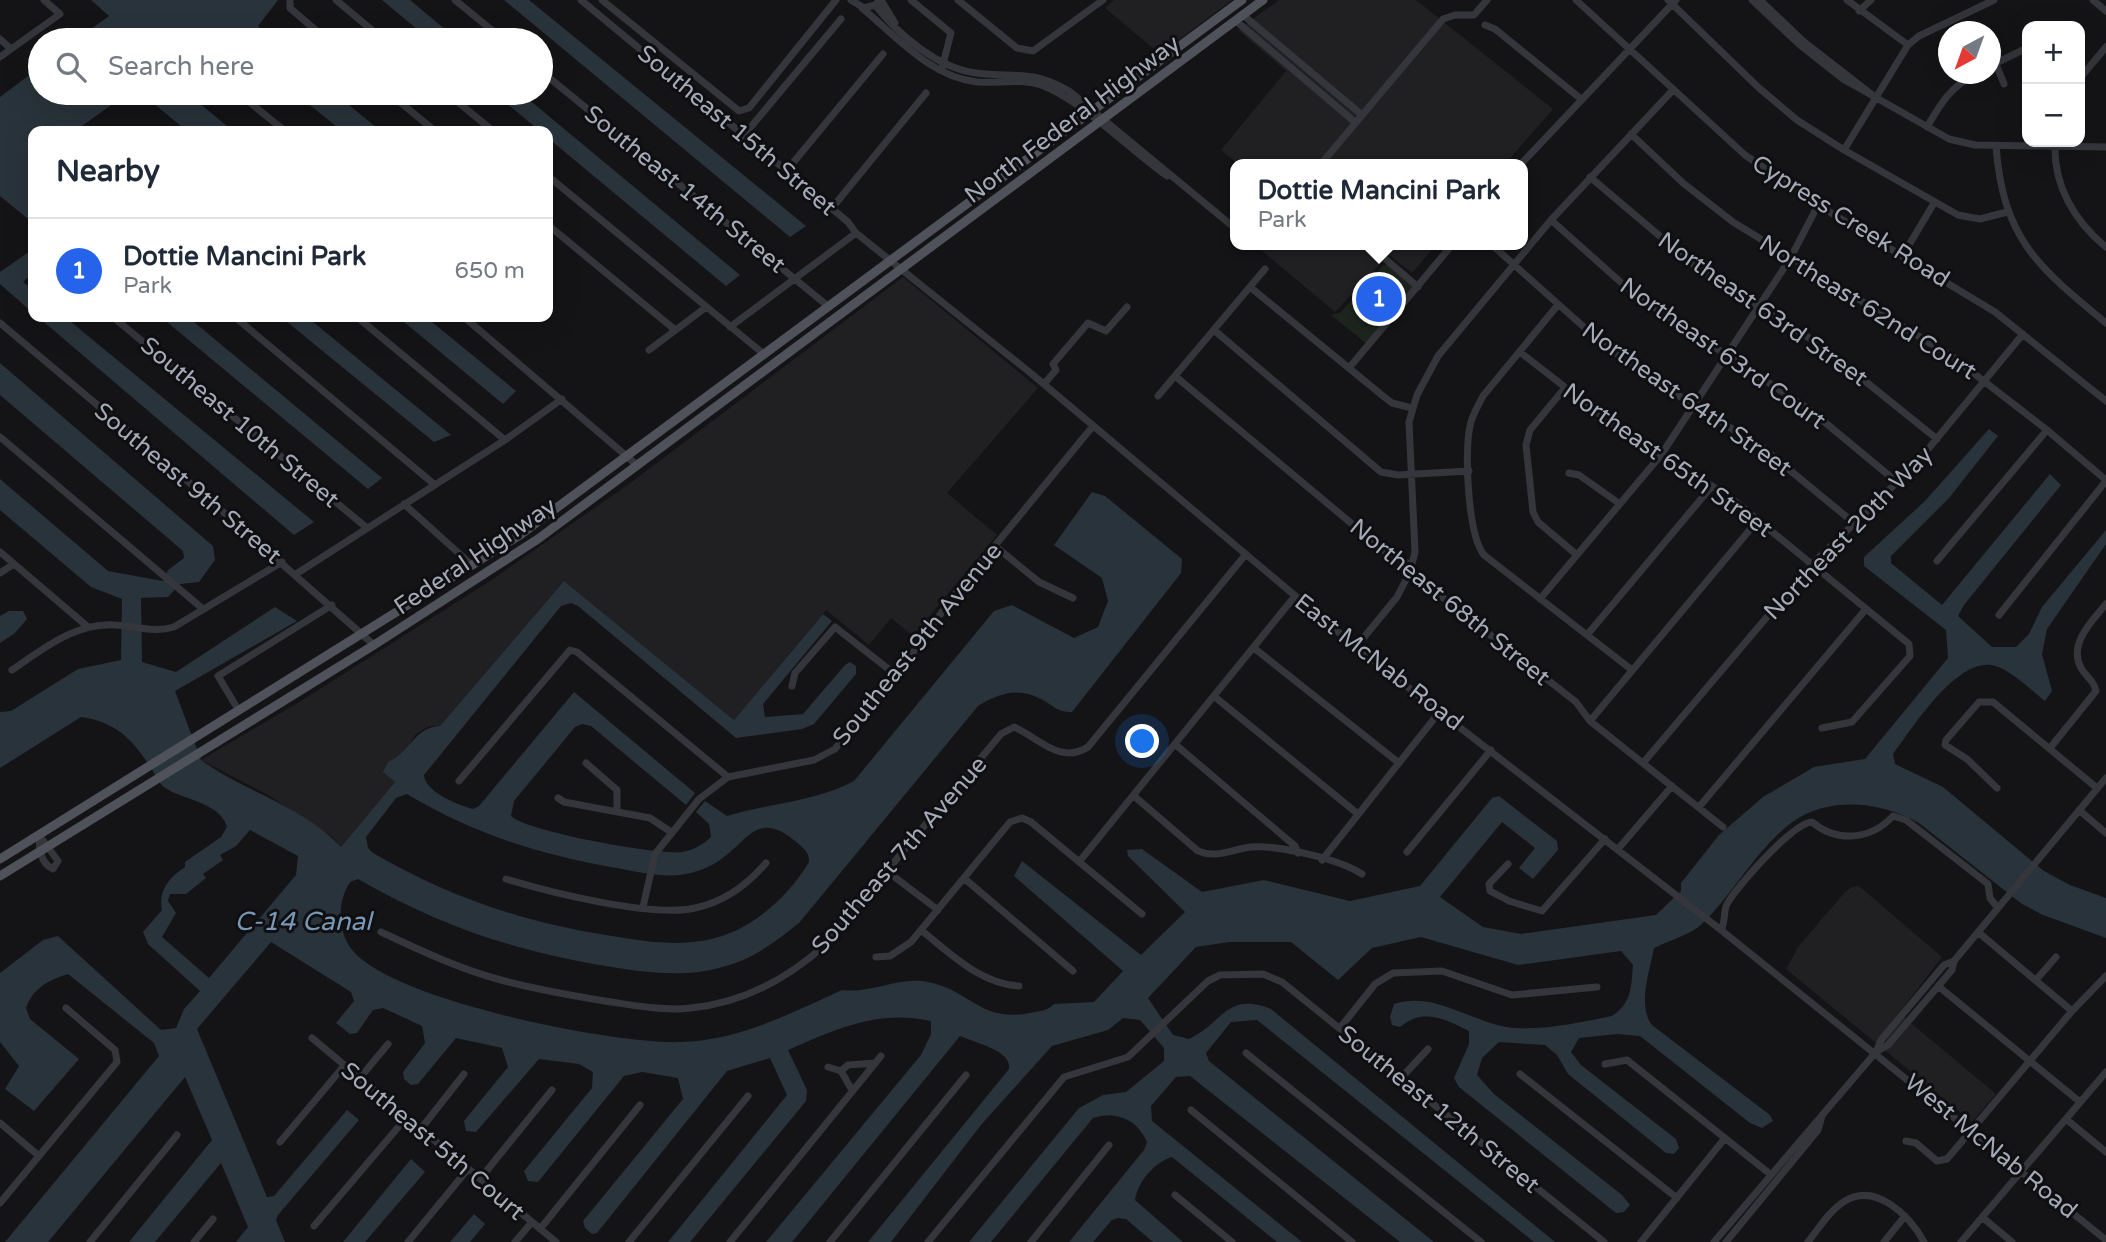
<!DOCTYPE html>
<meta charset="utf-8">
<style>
:root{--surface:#fff;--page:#f2f2f3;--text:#1f2937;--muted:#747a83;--line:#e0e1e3;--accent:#2563eb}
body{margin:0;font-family:"Varela Round",sans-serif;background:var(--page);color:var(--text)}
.controls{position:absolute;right:21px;top:21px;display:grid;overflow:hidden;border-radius:14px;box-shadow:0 7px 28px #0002}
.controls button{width:63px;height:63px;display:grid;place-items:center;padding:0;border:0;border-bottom:2px solid var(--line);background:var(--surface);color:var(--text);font:35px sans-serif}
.compass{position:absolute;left:1938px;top:21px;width:63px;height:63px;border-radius:50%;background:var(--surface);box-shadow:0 7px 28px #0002;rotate:221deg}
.you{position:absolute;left:1143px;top:742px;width:24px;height:24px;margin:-18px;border:5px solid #fff;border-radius:50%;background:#1a73e8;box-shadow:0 0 0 10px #1a73e833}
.badge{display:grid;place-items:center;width:46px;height:46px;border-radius:50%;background:var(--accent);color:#fff;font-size:23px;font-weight:700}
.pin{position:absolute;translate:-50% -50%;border:4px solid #fff;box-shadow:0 2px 7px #0006}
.popup{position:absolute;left:1230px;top:159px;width:298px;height:91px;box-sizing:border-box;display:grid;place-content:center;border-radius:14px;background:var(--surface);filter:drop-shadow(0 2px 5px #0005);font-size:23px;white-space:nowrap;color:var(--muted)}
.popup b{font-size:26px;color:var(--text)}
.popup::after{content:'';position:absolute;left:50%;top:100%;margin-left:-14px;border:14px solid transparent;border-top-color:var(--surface)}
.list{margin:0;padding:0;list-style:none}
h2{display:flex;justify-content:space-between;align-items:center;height:91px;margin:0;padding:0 28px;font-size:30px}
h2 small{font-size:23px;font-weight:400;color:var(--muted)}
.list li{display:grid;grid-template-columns:46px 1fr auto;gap:21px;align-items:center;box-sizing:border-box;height:105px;padding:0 28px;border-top:2px solid var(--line)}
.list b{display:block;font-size:26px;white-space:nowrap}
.list p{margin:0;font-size:23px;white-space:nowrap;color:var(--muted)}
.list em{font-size:23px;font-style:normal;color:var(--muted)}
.icon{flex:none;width:38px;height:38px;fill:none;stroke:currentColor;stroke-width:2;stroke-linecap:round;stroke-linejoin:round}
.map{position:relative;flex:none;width:2106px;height:1242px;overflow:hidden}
.search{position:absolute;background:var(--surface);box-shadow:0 7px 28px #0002;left:28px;top:28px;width:525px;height:77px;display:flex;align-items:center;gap:18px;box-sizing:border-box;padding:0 24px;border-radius:38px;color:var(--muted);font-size:26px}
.panel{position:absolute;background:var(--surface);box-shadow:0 7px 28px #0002;left:28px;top:126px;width:525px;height:196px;border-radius:14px}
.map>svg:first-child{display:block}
</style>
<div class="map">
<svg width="2106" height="1242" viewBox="0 0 2106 1242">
<rect width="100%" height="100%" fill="#141416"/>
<path fill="#202023" d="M1114,0H1232L1160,54L1105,8Z
M1279,0H1416L1553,109L1505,164H1238L1221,150L1286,71L1238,30Z
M1255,245H1436L1412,273L1389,255L1335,312Z
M903,277L1038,388L947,493L997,535L913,636L891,618L869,645L826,610L734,720L564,581L440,726H429L416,734L401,757L395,782L341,847L331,836L268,795L201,760L301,701L493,579L633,481Z
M1859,886L1942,957L1899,1013L1996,1094L1972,1122L1786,969L1798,947L1845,892L1852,887Z"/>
<path fill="#1c241d" d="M1383,265H1388L1412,285V290L1367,344L1331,315L1341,312Z"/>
<path fill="#29333b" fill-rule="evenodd" d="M91,0H278L258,26L273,40H231L219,30L210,31L197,40H76L109,16Z
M382,0H410L458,40H430Z
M504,0H529L806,226L790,237Z
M40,67V93H128L75,131H33V161L28,173L33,177V223L0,196V97Z
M141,93H187L233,131H187Z
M295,93H334L381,131H342Z
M494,93H521L740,275L726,286L548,138V131H540Z
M33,249V273L23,282L33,290V313L0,284V272Z
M38,317H65L314,522L294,535Z
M161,317H188L382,478L368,489Z
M281,317H307L451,435L434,442Z
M398,317H426L516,391L503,404Z
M0,363L213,546L215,560L199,582L180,584L168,597L141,598L142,662L176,672L275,607L297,621L175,691L201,760C245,792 302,806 341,847L395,782L383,772L388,762C410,753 414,727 440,726L564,581L734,720L823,614L832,621L763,704L765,717L803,714L845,665L850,662L856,666V674L814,724L802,729L736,738L578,606L571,603L561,606L424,775C425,792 458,805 473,809L479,806L574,692L695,793L686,805L591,726L582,724L575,727L514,801L511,816C528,832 657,855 682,852C692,851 704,844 711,837L709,824L696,812L705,801L727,816C769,803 815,802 854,781L994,611L1012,605L1074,638L1098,627L1108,601L1102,578L1054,545L1092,492L1105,496L1182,559L1181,573L1072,712C1057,712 1054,706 1041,699C1018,687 999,693 978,706L799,923C776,941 755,958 726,966C683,979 642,972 599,965C509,949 438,925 358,879L350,882C337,902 337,932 353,951C395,1001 616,1045 681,1042C740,1040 789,1014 842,990C871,994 899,976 928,982C970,990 981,1023 1030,1013C1039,1011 1048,1011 1054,1004L1094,1002L1123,971L1014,876L1022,861L1141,955L1185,912L1128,856L1127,850L1142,849L1202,892L1264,880L1350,901L1420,886L1492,798L1499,796L1557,841L1558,850L1533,879L1519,868L1535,848L1502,822L1440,897L1483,927L1521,934L1656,915L1681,891V883L1719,835L1763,797L1814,767L1865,759L1948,658L1946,630L1864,566V557L1925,501L1989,429L1998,436L1949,498L1891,556V563L1942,605L2050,474L2061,485L1964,605L1958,616L1992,647H2016L2029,634L2042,607L2106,530V544L2047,629L2042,654L2052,691L2045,701C2031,690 2008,667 1991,665C1954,661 1913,728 1893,754L1895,764L1943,787L2044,871L2070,885L2106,898V938L2043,915L2022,904L1919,823C1882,802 1829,795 1791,823C1756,850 1734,893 1702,924C1690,935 1668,941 1654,948C1650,970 1637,1006 1652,1025L1770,1115L1773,1121L1762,1128L1750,1123L1640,1036L1617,1034L1579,1038L1571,1052L1581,1065L1676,1139L1679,1148L1674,1154L1666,1153L1568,1074L1557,1055L1545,1045L1499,1042L1482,1058L1477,1075L1494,1094L1622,1195L1630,1205L1624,1212L1616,1213L1459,1087L1454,1078L1469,1044V1031C1444,1018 1422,1008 1400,1027L1392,1025L1390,1017L1394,1004C1437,990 1473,1025 1515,1028C1546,1030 1582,1022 1612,1016C1632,1003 1631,987 1633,965L1621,951L1518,965L1421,937L1372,948L1338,980L1291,942H1229L1196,947L1148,998L1173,1035L1189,1039C1222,1024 1226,991 1271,1009L1555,1242H1534L1257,1020L1231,1022L1206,1053L1209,1061L1434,1242H1400L1190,1076L1176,1077L1151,1106L1152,1121L1302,1242H1277L1172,1157C1155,1162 1138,1181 1135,1200L1183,1242H1153L1126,1219L1118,1218L1112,1220L1093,1242H1069L1144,1150L1147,1142C1137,1119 1116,1111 1093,1118L991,1242H969L1079,1108L1103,1095L1126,1092L1164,1061V1048L1140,1020L1123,1018L1108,1030L1052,1046L981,1125L891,1242H868L1009,1069C1012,1050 975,1043 960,1036L792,1242H766L921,1055L931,1034V1021C879,1009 835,1029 788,1050L807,1090L806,1101L690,1242H668L787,1095L770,1058L727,1071L597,1233L592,1234L585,1228L583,1221L683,1099L678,1078L642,1072L624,1076L538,1182L528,1181L524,1171L592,1088L593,1072L579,1064L539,1059L476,1132L466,1131L464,1121L508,1067L502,1048L456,1038L418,1084L411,1085L404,1079L403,1072L425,1043L422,1026L383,1008L373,1010L357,1033L350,1034L336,1023L354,1001L351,992L271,942L197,1029L267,1197L274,1196L347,1110L359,1120L278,1215L276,1220L285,1242H236L248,1227L221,1163L155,1242H129L212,1140L185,1077L48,1242H5L159,1056L154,1043L68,974C49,980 33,988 26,1008L30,1019L79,1059L34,1111L5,1089L19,1066L0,1042V973L43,940L58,936L161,1030L176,1028L184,1009L200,991L148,944L143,932L162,910C158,890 170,877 185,867V862L221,837L227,827C220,802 182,800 164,787C158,783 154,771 149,765C131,737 114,722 81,717L0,768V712L11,711L78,669L121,660L122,599L91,587L0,510V479L108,571L163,581L168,570L184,558L183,551L0,395ZM407,794C472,833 537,854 611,867C634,871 657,877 680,875C694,873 709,868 720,860C748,841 757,810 795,841C802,847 810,852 809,862C791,893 757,925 722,936C685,948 649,942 612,936C525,923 449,897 373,853L368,848L366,837L396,798ZM250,830L298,856L296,875L209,978L162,937L176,913L168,901L170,894H186L206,878L203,874L223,860L220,855L236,846Z
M9,611H23L27,619L15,633L0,643V616Z
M411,1159L425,1172L365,1242H343Z
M474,1214L485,1224L470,1242H450Z"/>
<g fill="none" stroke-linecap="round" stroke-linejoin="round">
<path stroke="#35363b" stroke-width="7" d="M336,0L384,40
M455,0L504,40
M581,0L848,222L856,233L1033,375L1356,647L1721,930L2106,1240
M602,0L739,111L749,108L836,0
M851,0L864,8L875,5L880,0
M881,0L895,23
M911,0L951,33L942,68
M958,0L1017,48L1033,51L1103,0
M1576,0L1745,155L1818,205L1995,312L2106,401
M1668,0L1759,88L1797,120L1844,150L1958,215L1980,219L2007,212
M1752,0L1800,45L1843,79L1949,139L1975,145L2106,147
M1760,0L1803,41L1875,97
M1847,0L1908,45
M2093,0L2106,11
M290,2V8L327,40
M875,5C899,35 937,68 976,73C1015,78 1031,69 1069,91L1236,229
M862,8C896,36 930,77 977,82C998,84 1020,78 1041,85C1082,100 1130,150 1167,176
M1859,11L1871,0
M1243,15L1362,115
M1236,21L1356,123
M1485,25L1495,29L1581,99
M0,39L11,49
M0,57L60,14L44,0
M1996,64L2004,84
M1990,66L2027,48
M541,71L829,307
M2080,78L2106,47
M238,93L285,131
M389,93L435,131
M447,93L493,131
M1927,127C1941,103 1951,86 1976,74
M129,131H134
M1631,134L1683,183L1733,222L1954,358L2047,430L2106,480
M744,135L841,19
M2055,142C2053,185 2074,221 2106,247
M1996,146C2003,239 2038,267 2106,323
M1844,150L1908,45L1919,36L1994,0
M1321,164L1443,19L1455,15H1474L1487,0
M1521,164L1676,0
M787,170L883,54
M548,176L765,355
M1590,177L1700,270L1819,344L1937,439
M832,208L926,93
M1551,220L1634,294L1810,410L1898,483
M548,225L674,329
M1369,245L1418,287
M1492,245L1604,345L1655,381L1763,448L1854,523
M1903,255L1934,203
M1250,287L1383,396L1392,403L1412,408
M1557,306L1483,396C1478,406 1472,415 1470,426C1464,453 1468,535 1484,555L1632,670
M113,317L367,528
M235,317L435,485
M357,317L505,440
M464,317L638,466
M0,323L197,489L374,645
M730,327L856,233
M1214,330L1381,472L1398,475L1469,471
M649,350L705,308
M1520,352L1612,424L1731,498L1909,644L1910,656L1852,722L1822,728
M1349,368L1452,245
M1175,376L1388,554L1407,563L1410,572L1576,702L1590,721L1723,827
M1044,384L1056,370L1053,364L1088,323L1106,331L1127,307
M1564,389L1530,430L1526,445L1533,512L1538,522L1577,555
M1158,396L1265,269
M0,437L203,609
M1569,473L1579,475L1620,504
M404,504L473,566
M995,546L1039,582L1073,598
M0,552L88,627
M1937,561L2047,430
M0,573L14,564
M296,574L505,440L562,399
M1540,599L1661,455L1790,259L1818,205
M1999,615L2106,481
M1587,635L1712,486
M1356,647L1397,597L1410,572L1415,552L1409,422L1417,395L1438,356L1551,220L1673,90
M1254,648L1399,763
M12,670C43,649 76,622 115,625C135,626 154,633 174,627L282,562
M792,686L795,673L835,627L896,675
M1215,697L1358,814
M239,711L218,676L332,605
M1590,721L1758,520
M1176,745L1295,846L1298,853
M2050,748L2096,691C2094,680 2086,677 2081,668C2068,644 2092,621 2106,604
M586,763L617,790V812
M1643,763L1812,564L1915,465L2023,334
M459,781L570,650L577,652L728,777
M1997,788L1967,759L1945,745L1946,740L1979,702H1993L2097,788
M1134,796L1198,851C1217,859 1232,849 1251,847C1279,845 1339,859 1362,874
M558,798L564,802L650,818L671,832
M1699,807L1866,609
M2079,810L2106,833
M39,835L58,861L53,869C40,863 39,848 39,835Z
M1618,849L1672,786
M1407,852L1491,750
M1322,860L1441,710
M1079,862L1295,596
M1508,864L1489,884L1490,891L1509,901L1542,911L1605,839
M888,872L938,910
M506,879C549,892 652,918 695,908C724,902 747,885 766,863
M965,879L1073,971
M643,907L655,854L699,799L728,777L814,760L835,749L907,661L952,598L1093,426
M921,930C951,954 979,983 1019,986
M1721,930C1726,921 1723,912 1727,904C1736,887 1793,823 1812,822C1837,843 1871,840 1893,816L1906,820L1988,884L1990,898L1998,908
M381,932C420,950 459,969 501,980C537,990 574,996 611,1002C638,1006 665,1011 691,1008C742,1003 787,979 825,945L1001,734L1014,727C1039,738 1060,765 1088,747L1246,554
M1978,932L2072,1011
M876,957L890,956L911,942L1010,822L1022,818L1031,822L1142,914
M2036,980L2056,957
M1938,986L2080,1102
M1340,1028L1375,984L1393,973L1442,971L1512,995L1597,987
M312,1038L556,1242
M1876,1052L1888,1045L1952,970L1954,961L2106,778
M1246,1053L1481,1242
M1605,1064L1627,1060L1770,1174
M828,1067L841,1071
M1520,1074L1677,1198
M1401,1078L1428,1049
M359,1079L388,1044
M852,1090L841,1071L848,1065L875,1063
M1191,1110L1352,1242
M2066,1119L2106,1152
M0,1123L39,1156
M420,1130L464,1074
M1906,1141L1916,1143L1937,1161L1947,1159L2072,1011L2106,976
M280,1142L344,1066
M480,1179L552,1090
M1175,1195L1232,1242
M0,1203L117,1062L115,1050L66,1008
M1982,1217L2012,1242
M314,1226L406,1118
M540,1229L640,1105
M90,1242L177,1135
M194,1242L213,1219
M408,1242L468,1169
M515,1242L532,1222
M629,1242L748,1096
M730,1242L881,1056
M830,1242L966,1075
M928,1242L1064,1077L1128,1057L1208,981L1220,975L1263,974L1282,982L1604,1242
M1031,1242L1109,1145
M1641,1242L1725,1138
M1714,1242L1876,1052L1881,1040L1944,965L1954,961
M1726,1242L1818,1130L1822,1116
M1808,1242C1819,1228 1830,1210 1845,1201C1876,1182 1910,1216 1924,1242
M1884,1242L1905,1216
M1961,1242L2106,1072"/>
<path stroke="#50525b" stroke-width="9" d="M0,859L520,535L1242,0
M0,876L374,645L538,539L1263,0"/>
</g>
<g text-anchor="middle" stroke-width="6" stroke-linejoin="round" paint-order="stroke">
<g font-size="24" fill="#a4aab8" stroke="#0f0f11">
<text transform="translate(1072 119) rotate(-37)" y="8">North Federal Highway</text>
<text transform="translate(737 130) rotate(40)" y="8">Southeast 15th Street</text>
<text transform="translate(685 189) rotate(39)" y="8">Southeast 14th Street</text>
<text transform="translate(1851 221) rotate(32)" y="8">Cypress Creek Road</text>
<text transform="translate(1868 307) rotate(32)" y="8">Northeast 62nd Court</text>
<text transform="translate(1763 309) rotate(35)" y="8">Northeast 63rd Street</text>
<text transform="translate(1723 353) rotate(35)" y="8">Northeast 63rd Court</text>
<text transform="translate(1687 399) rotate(35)" y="8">Northeast 64th Street</text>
<text transform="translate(240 422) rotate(40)" y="8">Southeast 10th Street</text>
<text transform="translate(1668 460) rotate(35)" y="8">Northeast 65th Street</text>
<text transform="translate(188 483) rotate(40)" y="8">Southeast 9th Street</text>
<text transform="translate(1848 533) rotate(-46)" y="8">Northeast 20th Way</text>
<text transform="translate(475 556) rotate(-34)" y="8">Federal Highway</text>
<text transform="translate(1450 602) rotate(39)" y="8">Northeast 68th Street</text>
<text transform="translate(917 644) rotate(-51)" y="8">Southeast 9th Avenue</text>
<text transform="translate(1379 662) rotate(38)" y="8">East McNab Road</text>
<text transform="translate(899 855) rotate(-49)" y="8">Southeast 7th Avenue</text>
<text transform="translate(1439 1109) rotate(39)" y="8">Southeast 12th Street</text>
<text transform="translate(433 1141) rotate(40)" y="8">Southeast 5th Court</text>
<text transform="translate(1991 1146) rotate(39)" y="8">West McNab Road</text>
</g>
<g font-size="26" font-style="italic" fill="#7898b6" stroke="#0f0f11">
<text x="303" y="930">C-14 Canal</text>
</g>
</g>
</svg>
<div class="controls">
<button>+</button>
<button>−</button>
</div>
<svg class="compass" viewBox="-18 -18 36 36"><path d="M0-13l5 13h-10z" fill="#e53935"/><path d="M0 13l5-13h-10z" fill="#747a83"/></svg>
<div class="you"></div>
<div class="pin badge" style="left:1379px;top:299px">1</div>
<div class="popup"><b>Dottie Mancini Park</b>Park</div>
<div class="search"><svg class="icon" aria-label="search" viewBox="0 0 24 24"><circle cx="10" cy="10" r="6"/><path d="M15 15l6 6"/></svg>Search here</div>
<section class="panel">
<h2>Nearby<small></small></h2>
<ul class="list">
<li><span class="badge">1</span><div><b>Dottie Mancini Park</b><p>Park</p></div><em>650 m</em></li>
</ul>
</section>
</div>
